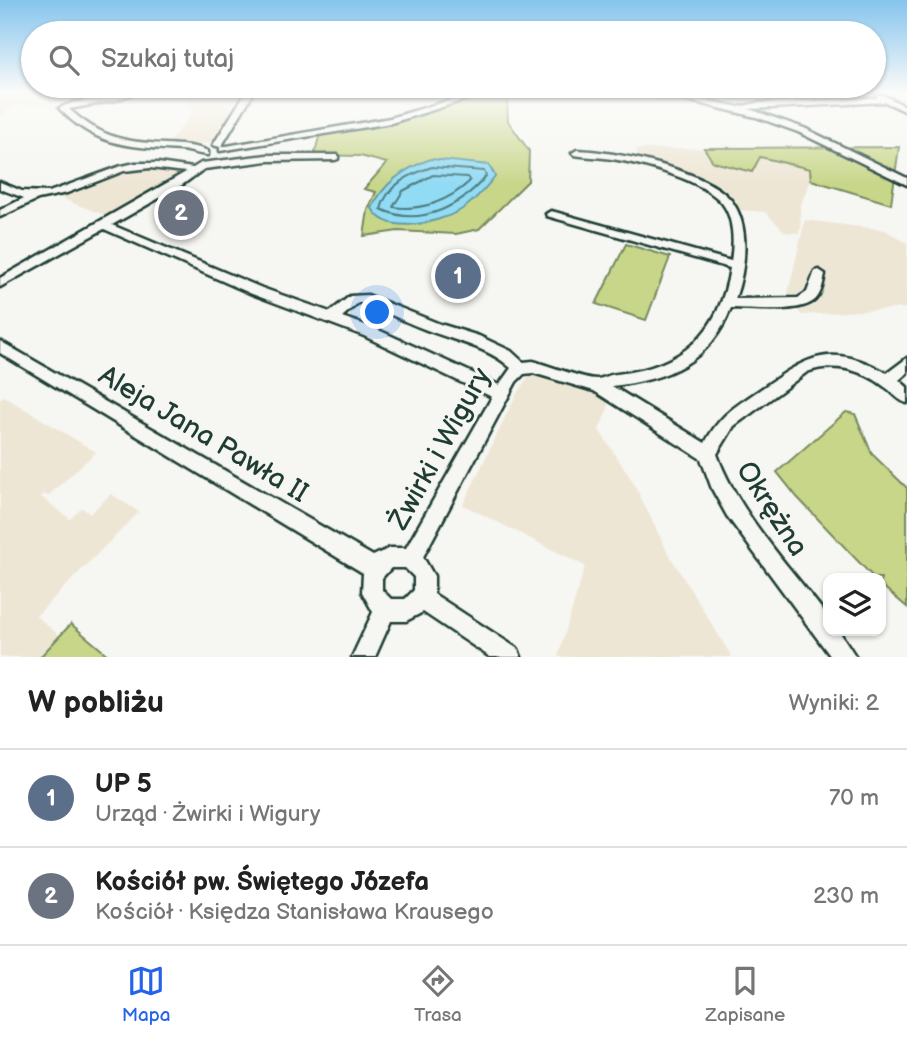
<!DOCTYPE html>
<html lang="pl">
<meta charset="utf-8">
<style>
:root{--surface:#fff;--page:#f6f6f6;--text:#222;--muted:#767676;--line:#e0e0e0;--accent:#2563eb}
body{margin:0;font-family:"Balsamiq Sans",sans-serif;background:var(--page);color:var(--text)}
.controls{position:absolute;right:21px;bottom:21px;display:grid;overflow:hidden;border-radius:14px;box-shadow:0 2px 5px #0004}
.controls button{width:63px;height:63px;display:grid;place-items:center;padding:0;border:0;border-bottom:2px solid var(--line);background:var(--surface);color:var(--text);font:35px sans-serif}
.you{position:absolute;left:378px;top:313px;width:24px;height:24px;margin:-18px;border:5px solid #fff;border-radius:50%;background:#1a73e8;box-shadow:0 0 0 10px #1a73e833}
.badge{display:grid;place-items:center;width:46px;height:46px;border-radius:50%;background:var(--accent);color:#fff;font-size:23px;font-weight:700}
.pin{position:absolute;translate:-50% -50%;border:4px solid #fff;box-shadow:0 2px 7px #0006}
.list{margin:0;padding:0;list-style:none}
h2{display:flex;justify-content:space-between;align-items:center;height:91px;margin:0;padding:0 28px;font-size:30px}
h2 small{font-size:23px;font-weight:400;color:var(--muted)}
.list li{display:grid;grid-template-columns:46px 1fr auto;gap:21px;align-items:center;box-sizing:border-box;height:98px;padding:0 28px;border-top:2px solid var(--line)}
.list b{display:block;font-size:26px;white-space:nowrap}
.list p{margin:0;font-size:23px;white-space:nowrap;color:var(--muted)}
.list em{font-size:23px;font-style:normal;color:var(--muted)}
.icon{flex:none;width:38px;height:38px;fill:none;stroke:currentColor;stroke-width:2;stroke-linecap:round;stroke-linejoin:round}
.map{position:relative;flex:none;width:907px;height:657px;overflow:hidden}
.search{position:absolute;background:var(--surface);box-shadow:0 2px 5px #0004;left:21px;right:21px;top:21px;height:77px;display:flex;align-items:center;gap:18px;box-sizing:border-box;padding:0 24px;border-radius:38px;color:var(--muted);font-size:26px}
.sheet{height:287px;background:var(--surface)}
nav{display:flex;justify-content:space-around;align-items:center;box-sizing:border-box;height:98px;border-top:2px solid var(--line);background:var(--surface);font-size:19px;color:var(--muted)}
nav a{display:grid;justify-items:center;gap:4px}
nav .on{color:var(--accent)}
.map>svg:first-child{display:block}
</style>
<div class="map">
<svg width="907" height="657" viewBox="0 0 907 657">
<rect width="100%" height="100%" fill="#f6f6f2"/>
<filter id="ink" filterUnits="userSpaceOnUse"><feTurbulence type="fractalNoise" baseFrequency=".0143" numOctaves="2"/><feDisplacementMap in="SourceGraphic" scale="14" xChannelSelector="R" yChannelSelector="G"/><feConvolveMatrix kernelMatrix="1 2 1 2 8 2 1 2 1" color-interpolation-filters="sRGB"/></filter>
<g filter="url(#ink)">
<path fill="#eee6d5" d="M0,92H67L51,104L13,106L0,117Z
M197,92H239L229,109L231,110L221,135L213,143L167,145L195,109L185,107Z
M704,148L713,162L752,172L759,157L810,169L811,180L800,206L801,228L798,233L785,232L765,212L737,210L722,194L640,160L636,149Z
M135,169L172,171L180,176L109,217L58,197Z
M805,220L885,230L907,243V308L801,315L788,293Z
M531,372L576,384L608,395V408L599,430L633,482L668,553L732,657H558L585,566L463,505L516,395Z
M3,396L96,452L48,496L44,494L41,497L70,519L82,508L90,514L111,494L139,512L36,616L60,636L40,657H0V399Z"/>
<path fill="#c8d68a" stroke="#748a5f" stroke-width="2" d="M502,92L507,99L508,121L529,151L528,181L479,229L456,234L398,231L364,236L368,210L376,192L364,189L387,163L360,156L314,155L320,134L379,125L467,98Z
M899,147L891,204L811,180L810,169L760,157L752,172L713,162L704,148Z
M626,244L670,257L646,320L596,304Z
M846,412L855,414L872,454L907,488V607L881,585V578H874L797,497L777,472Z
M71,624L110,657H40Z"/>
<path fill="#92dbf4" stroke="#649ca7" stroke-width="2" d="M431,159L489,165L495,176C485,189 473,203 459,211C437,223 386,236 372,208C384,182 405,168 431,159Z"/>
<g fill="none" stroke-linecap="round" stroke-linejoin="round">
<path stroke="#4d7c81" stroke-width="2" d="M432,167L484,171L486,176C460,207 419,228 381,209C387,185 410,174 432,167Z
M433,175L467,177L470,181C449,201 422,211 393,207L403,191Z"/>
<g stroke="#1f3d34" stroke-width="5">
<path id="minor" d="M127,92H138L117,100L69,109C100,137 123,142 165,144C180,145 194,145 208,151V155C200,155 191,151 181,150C132,147 95,147 59,108L72,103Z
M246,92H254L221,147L390,118L478,92H490L391,123L220,151V147L213,145Z
M624,92L672,94L739,107L757,103L877,98V95H883L907,107V112L885,102L749,109L804,128L907,178V185L798,132L756,117L694,102Z
M577,150C615,151 705,170 730,199C752,225 745,271 735,299L798,298L807,292L815,271L819,270L825,274C823,283 822,293 815,300C799,314 752,308 731,308C711,362 666,380 612,386L705,443C720,415 733,408 758,391C807,357 829,341 887,373L907,358V373L899,380L907,387V403C898,401 893,392 885,387C863,370 834,362 807,372L734,426L717,454C738,513 790,567 828,617V631H839L856,657H831L727,516L712,489L701,459L594,391L533,373L524,374L516,382L423,557L434,576V594L518,649L521,657H490L423,612L406,621H391L375,657H352L373,612L362,592L363,573L0,353V341L373,556L390,548H406L492,397L364,336L252,294L104,229L0,287V278L186,172L150,168L124,171L67,193L38,199L0,217V210L24,198L0,189V182L22,191L49,192L118,167L135,163H158L193,168L201,163L267,155H338V159L335,160L267,161L204,169L182,185L112,225L262,288L330,312L350,296L368,295L440,324L479,336L511,351L523,362L533,361C547,365 584,379 596,379C603,379 610,374 617,374C682,367 720,333 730,268L547,216L546,214L551,211L555,212L731,261C734,243 734,218 722,203C702,179 642,164 612,159C599,157 586,157 574,155L572,153ZM358,303H366C388,313 409,324 432,332C459,342 489,348 511,368L499,385L374,328L342,317ZM391,568H405L414,577V590L405,599H391L382,590V578Z"/>
</g>
<use href="#minor" fill="#f6f6f2" fill-rule="evenodd"/>
</g>
</g>
<linearGradient id="sky" x2="0" y2="1"><stop stop-color="#85c4ed"/><stop offset="0.5" stop-color="#fbfbf9"/><stop offset="1" stop-color="#fbfbf9" stop-opacity="0"/></linearGradient>
<rect width="907" height="184" fill="url(#sky)"/>
<g text-anchor="middle" stroke-width="6" stroke-linejoin="round" paint-order="stroke">
<g font-size="28" fill="#1f3d34" stroke="#f6f6f2">
<text transform="translate(204 433) rotate(31)" y="10">Aleja Jana Pawła II</text>
<text transform="translate(439 448) rotate(-61)" y="10">Żwirki i Wigury</text>
<text transform="translate(773 508) rotate(57)" y="10">Okrężna</text>
</g>
</g>
</svg>
<div class="controls">
<button><svg class="icon" aria-label="layers" viewBox="0 0 24 24"><path d="M12 4l9 5-9 5-9-5zM3 14l9 5 9-5"/></svg></button>
</div>
<div class="you"></div>
<div class="pin badge" style="left:458px;top:276px;background:#5c6f8a">1</div>
<div class="pin badge" style="left:181px;top:213px;background:#6b7280">2</div>
<div class="search"><svg class="icon" aria-label="search" viewBox="0 0 24 24"><circle cx="10" cy="10" r="6"/><path d="M15 15l6 6"/></svg>Szukaj tutaj</div>
</div>
<section class="sheet">
<h2>W pobliżu<small>Wyniki: 2</small></h2>
<ul class="list">
<li><span class="badge" style="background:#5c6f8a">1</span><div><b>UP 5</b><p>Urząd · Żwirki i Wigury</p></div><em>70 m</em></li>
<li><span class="badge" style="background:#6b7280">2</span><div><b>Kościół pw. Świętego Józefa</b><p>Kościół · Księdza Stanisława Krausego</p></div><em>230 m</em></li>
</ul>
</section>
<nav>
<a class="on"><svg class="icon" aria-label="map" viewBox="0 0 24 24"><path d="M3 6l6-2 6 2 6-2v14l-6 2-6-2-6 2zM9 4v14M15 6v14"/></svg>Mapa</a>
<a><svg class="icon" aria-label="directions" viewBox="0 0 24 24"><path d="M12 3l9 9-9 9-9-9zM9 14v-3h6M13 9l2 2-2 2"/></svg>Trasa</a>
<a><svg class="icon" aria-label="saved" viewBox="0 0 24 24"><path d="M7 4h10v16l-5-4-5 4z"/></svg>Zapisane</a>
</nav>
